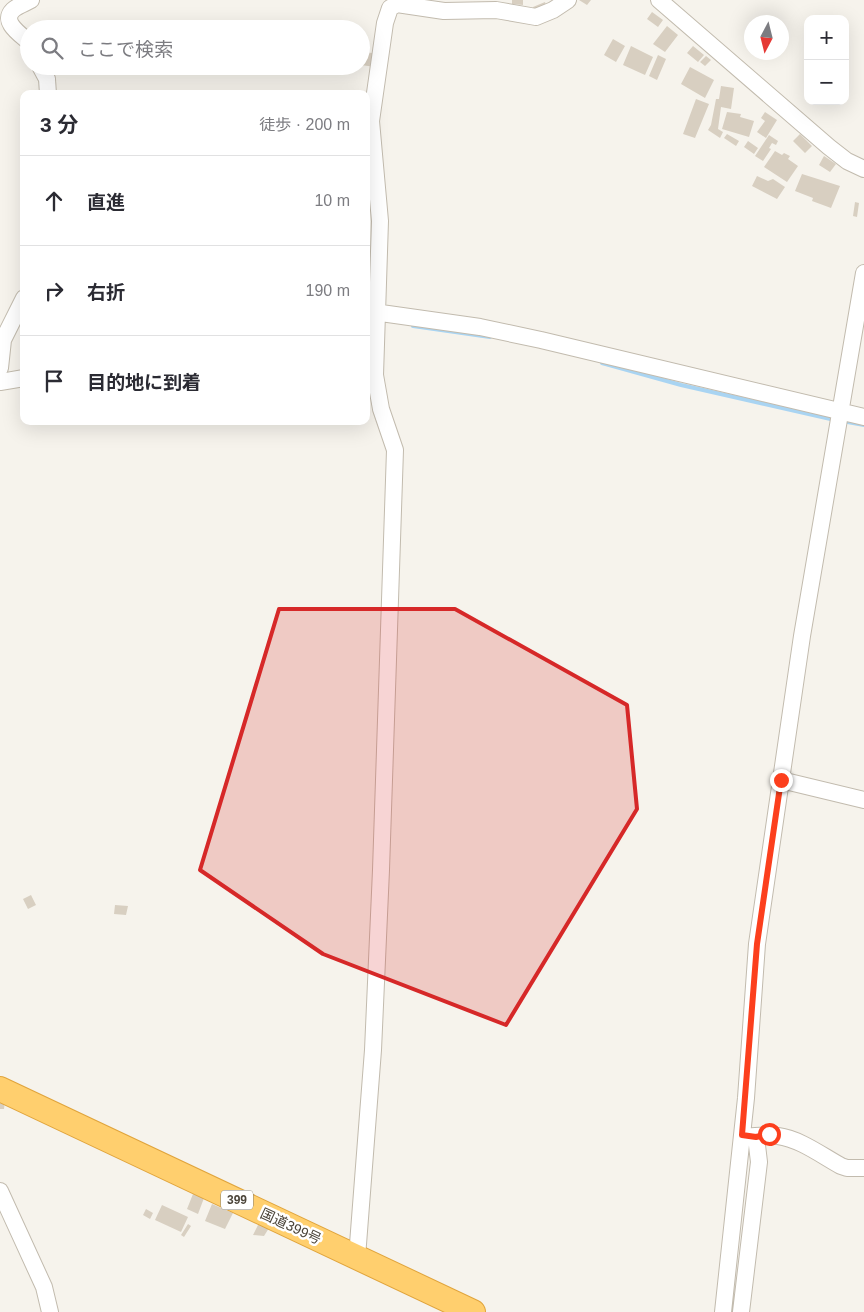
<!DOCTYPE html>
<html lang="ja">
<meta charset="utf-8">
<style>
:root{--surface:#fff;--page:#f2f2f3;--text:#2b2b33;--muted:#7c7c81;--line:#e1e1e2}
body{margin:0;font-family:Arial,"Noto Sans JP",sans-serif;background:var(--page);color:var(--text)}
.controls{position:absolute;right:15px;top:15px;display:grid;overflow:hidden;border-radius:10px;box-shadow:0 5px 20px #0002}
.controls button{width:45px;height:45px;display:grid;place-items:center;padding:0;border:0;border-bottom:1px solid var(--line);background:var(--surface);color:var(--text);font:25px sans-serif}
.compass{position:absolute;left:744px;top:15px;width:45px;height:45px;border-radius:50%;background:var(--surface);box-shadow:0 5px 20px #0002;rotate:187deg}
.stop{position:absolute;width:15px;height:15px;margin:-11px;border:4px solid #fc3f1d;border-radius:50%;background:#fff}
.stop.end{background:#fc3f1d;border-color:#fff;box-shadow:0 1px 5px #0008}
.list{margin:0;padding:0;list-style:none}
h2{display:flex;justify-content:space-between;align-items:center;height:65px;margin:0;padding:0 20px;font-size:21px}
h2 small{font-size:16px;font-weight:400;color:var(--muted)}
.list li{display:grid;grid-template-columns:32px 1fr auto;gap:15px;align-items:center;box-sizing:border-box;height:90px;padding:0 20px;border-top:1px solid var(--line)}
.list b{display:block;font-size:19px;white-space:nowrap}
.list em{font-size:16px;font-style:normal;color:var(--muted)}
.icon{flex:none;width:28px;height:28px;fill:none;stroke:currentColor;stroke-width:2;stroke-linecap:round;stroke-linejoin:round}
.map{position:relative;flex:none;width:864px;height:1312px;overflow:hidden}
.search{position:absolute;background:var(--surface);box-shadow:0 5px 20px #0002;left:20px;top:20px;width:350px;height:55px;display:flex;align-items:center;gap:12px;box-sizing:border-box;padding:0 18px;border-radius:28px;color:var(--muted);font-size:19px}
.panel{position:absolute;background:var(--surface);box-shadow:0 5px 20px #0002;left:20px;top:90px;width:350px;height:335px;border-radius:10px}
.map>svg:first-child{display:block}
</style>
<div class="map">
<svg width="864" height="1312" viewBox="0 0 864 1312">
<rect width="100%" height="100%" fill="#f6f3ec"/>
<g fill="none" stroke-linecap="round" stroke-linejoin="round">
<path stroke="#a9d4f2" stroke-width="4" d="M413,326L490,337
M602,363L681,385L835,420
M842,421L864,425"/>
</g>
<path fill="#d8cfc1" d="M512,0H523V5L512,4Z
M579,0H591L587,5Z
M545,2L546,6L534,11L533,7Z
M652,12L663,20L658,27L647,19Z
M667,26L678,35L665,52L653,44Z
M613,39L625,46L616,62L604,55Z
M631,46L653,57L645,75L623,65Z
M693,46L704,55L698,62L687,53Z
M361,51L377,54L375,67L361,65Z
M658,55L666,59L657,80L649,76Z
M706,56L711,60L705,66L700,62Z
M690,67L714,80L705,98L681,84Z
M721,86L734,88L731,109L721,107L718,129L723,132L720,138L708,130L711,125L716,99H719Z
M696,99L709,104L695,138L683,134Z
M727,112L741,114L740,117L754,121L749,137L722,129Z
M765,112L777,120L766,138L757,132L765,121L761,118Z
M727,134L739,141L736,146L724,138Z
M800,134L812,146L805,153L793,141Z
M769,135L778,141L776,145L772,143L769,148L771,149L763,161L755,156Z
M748,141L758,148L754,154L744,147Z
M775,151L782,155L784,153L790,156L788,159L798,166L787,182L764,167Z
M824,156L836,164L830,172L819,165Z
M802,174L840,186L831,208L812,201L813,198L795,191Z
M757,176L768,181L773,179L785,187L777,199L752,186Z
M855,202L859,203L857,217L853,216Z
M31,895L36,905L28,909L23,899Z
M115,905L128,906L126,915L114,914Z
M0,1098L5,1100L4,1109H0Z
M193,1194L204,1198L198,1214L187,1209Z
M212,1204L233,1213L225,1229L205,1221Z
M162,1205L188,1217L181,1232L155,1220Z
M146,1209L153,1213L150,1219L143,1215Z
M259,1223L269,1228L264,1236L253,1235Z
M188,1224L191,1226L184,1237L181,1235Z"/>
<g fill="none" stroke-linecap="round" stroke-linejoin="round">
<g stroke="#c2bbae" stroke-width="18">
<path id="minor" d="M659,0L829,147L847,161L864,169
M29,42C20,34 1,22 13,10C17,6 26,3 31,0
M40,66L47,79L48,94
M366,316L381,313L480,327L541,340L864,417
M0,368L3,340L24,298
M0,382L24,378
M781,780L864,800
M747,1136C757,1137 767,1134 778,1136C800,1139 821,1155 841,1166L847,1168H864
M0,1191L44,1287L50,1312
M357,1257L373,1050L381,870L395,450L381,409L375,375L380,221L371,121L385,23L390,8L397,4L444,11L496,10L536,17L553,10L568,0
M723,1312L746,1098L757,944L802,636L864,273
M741,1312L759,1162L756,1137"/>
</g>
<g stroke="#e0a43c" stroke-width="26">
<path id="highway" d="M0,1089L473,1312"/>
</g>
<use href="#minor" stroke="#fff" stroke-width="16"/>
<use href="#highway" stroke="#ffcf6e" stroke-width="24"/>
</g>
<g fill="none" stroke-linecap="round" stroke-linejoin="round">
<path stroke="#fc3f1d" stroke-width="6" d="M769,1134L756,1137L742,1135L757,944L781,780"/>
</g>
<path fill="#d62828" fill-opacity="0.2" stroke="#d62828" stroke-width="4" stroke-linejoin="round" d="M279,609H455L627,705L637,809L506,1025L323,954L200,870Z"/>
<g text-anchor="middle" stroke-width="5" stroke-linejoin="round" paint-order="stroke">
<rect fill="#fff" stroke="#817c74" stroke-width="1" x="221" y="1190.5" width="32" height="19" rx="4"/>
<g font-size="12" font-weight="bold" fill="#4b4439">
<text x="237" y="1204">399</text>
</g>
<g font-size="14" fill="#4b4439" stroke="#fff">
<text transform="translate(291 1226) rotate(25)" y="5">国道399号</text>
</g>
</g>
</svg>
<div class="controls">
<button>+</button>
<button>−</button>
</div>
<svg class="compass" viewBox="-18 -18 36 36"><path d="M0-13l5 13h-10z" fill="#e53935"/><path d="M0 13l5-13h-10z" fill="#7c7c81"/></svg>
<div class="stop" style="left:769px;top:1134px"></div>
<div class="stop end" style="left:781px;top:780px"></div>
<div class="search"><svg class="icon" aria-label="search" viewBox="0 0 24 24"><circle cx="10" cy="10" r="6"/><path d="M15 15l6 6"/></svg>ここで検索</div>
<section class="panel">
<h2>3 分<small>徒歩 · 200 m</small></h2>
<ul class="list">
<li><svg class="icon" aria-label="ahead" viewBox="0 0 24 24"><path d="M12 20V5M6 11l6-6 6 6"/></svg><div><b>直進</b></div><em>10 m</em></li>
<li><svg class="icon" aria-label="right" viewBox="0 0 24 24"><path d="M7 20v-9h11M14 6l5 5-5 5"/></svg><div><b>右折</b></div><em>190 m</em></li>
<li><svg class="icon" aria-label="arrive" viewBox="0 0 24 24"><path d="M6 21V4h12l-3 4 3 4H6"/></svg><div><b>目的地に到着</b></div></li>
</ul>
</section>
</div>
